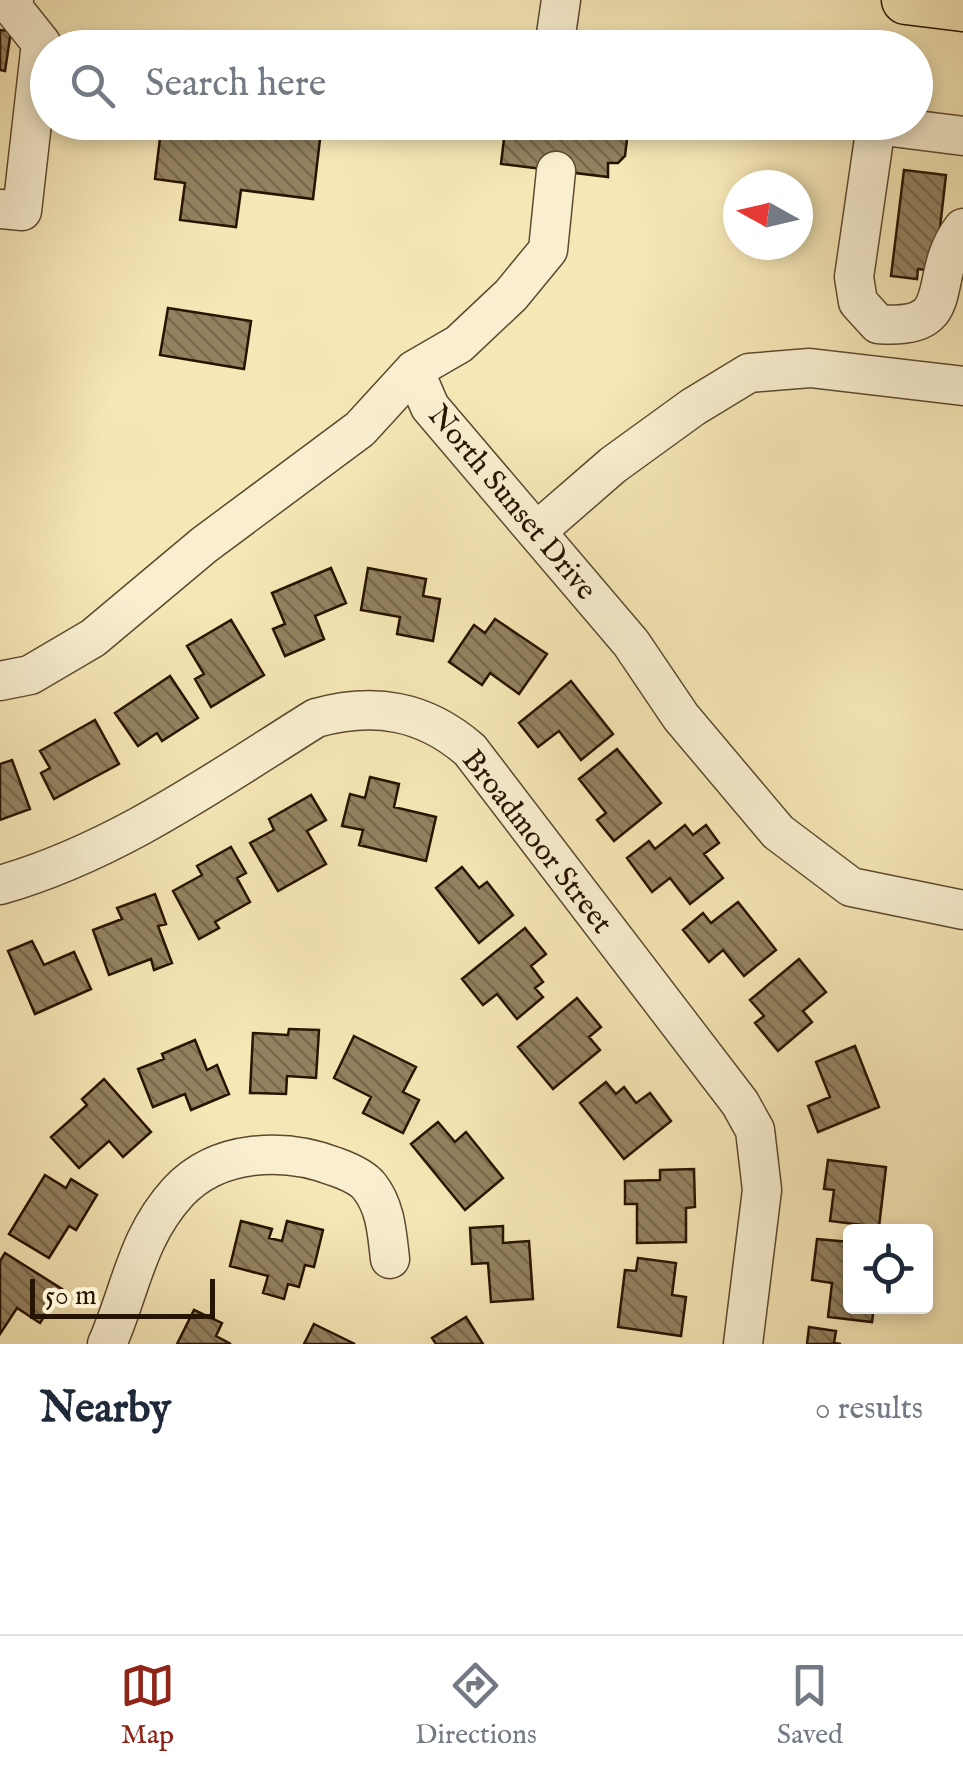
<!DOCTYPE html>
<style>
:root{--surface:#fff;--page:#f6f6f7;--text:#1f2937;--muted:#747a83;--line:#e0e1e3;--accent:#8f2418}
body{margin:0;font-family:"IM FELL English",serif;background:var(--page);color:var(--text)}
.controls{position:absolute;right:30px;bottom:30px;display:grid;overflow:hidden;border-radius:10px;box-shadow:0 5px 15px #0003}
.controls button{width:90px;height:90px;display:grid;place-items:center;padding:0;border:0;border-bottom:2px solid var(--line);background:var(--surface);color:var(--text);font:50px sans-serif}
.compass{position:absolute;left:723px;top:170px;width:90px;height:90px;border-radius:50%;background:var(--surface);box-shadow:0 5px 15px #0003;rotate:278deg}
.scale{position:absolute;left:30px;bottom:25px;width:185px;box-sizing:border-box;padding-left:10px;border:5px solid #281402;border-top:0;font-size:28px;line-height:35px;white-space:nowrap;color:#281402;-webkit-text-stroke:8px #f9efd0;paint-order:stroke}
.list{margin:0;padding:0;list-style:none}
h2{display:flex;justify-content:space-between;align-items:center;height:130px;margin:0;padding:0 40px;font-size:42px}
h2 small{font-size:32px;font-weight:400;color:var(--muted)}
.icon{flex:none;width:55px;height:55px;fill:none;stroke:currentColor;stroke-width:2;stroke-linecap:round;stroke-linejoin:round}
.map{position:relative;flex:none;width:963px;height:1344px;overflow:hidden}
.search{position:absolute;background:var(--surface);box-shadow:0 5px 15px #0003;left:30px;right:30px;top:30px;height:110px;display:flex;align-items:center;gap:25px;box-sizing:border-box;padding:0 35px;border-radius:55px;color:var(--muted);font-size:38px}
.sheet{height:290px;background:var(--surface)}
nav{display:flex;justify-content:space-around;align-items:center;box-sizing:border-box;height:140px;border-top:2px solid var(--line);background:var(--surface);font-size:28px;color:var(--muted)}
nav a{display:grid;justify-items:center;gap:5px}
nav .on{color:var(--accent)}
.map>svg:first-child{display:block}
</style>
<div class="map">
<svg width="963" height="1344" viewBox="0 0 963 1344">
<defs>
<pattern id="building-back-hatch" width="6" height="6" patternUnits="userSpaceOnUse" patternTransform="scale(2.5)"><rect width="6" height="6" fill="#938260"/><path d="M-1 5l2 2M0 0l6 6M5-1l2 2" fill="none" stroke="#78694d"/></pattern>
</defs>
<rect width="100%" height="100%" fill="#f6e7b6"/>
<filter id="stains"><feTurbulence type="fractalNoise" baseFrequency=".002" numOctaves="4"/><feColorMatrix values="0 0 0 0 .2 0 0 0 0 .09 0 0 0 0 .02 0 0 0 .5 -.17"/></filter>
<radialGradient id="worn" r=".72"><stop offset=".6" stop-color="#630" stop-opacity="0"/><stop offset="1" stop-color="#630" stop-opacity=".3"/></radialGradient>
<path fill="url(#building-back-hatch)" stroke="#281402" stroke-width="2.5" d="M0,30L11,31L5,71L0,70Z
M162,122H322L313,199L241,190L236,227L180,220L185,183L155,179Z
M506,122H629L625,156L618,163H608V177L501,164Z
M904,170L946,175L935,271L918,269L917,279L891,276Z
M168,308L251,321L244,369L160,355Z
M331,568L346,603L315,616L324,639L285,656L273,629L285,624L272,593Z
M368,568L426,579L423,596L440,599L433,641L397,634L400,617L361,610Z
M495,619L547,654L519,694L490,673L482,685L449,662L474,625L485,633Z
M231,620L264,675L211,707L195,679L204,674L187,646Z
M170,676L198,718L162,741L157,733L138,746L115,713Z
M571,681L613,734L581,760L559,731L538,747L519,723Z
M95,720L119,764L54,799L41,773L50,768L40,751Z
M617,749L661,803L614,841L597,820L606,813L579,779Z
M12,760L30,809L0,820V764Z
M370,777L399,784L394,807L436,817L426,861L359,845L363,830L342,826L350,794L365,798Z
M311,795L326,820L307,831L326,864L278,891L250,843L274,830L269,819Z
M685,825L693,835L706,825L719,843L704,854L723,878L690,904L670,878L652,892L627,858L649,841L655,849Z
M231,847L246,873L237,878L250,902L215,922L219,928L199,939L173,891L202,875L197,866Z
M462,867L479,888L487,882L513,915L479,943L436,888Z
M155,894L166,924L158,926L172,963L154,970L151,959L109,975L93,930L122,919L117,908Z
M738,902L776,950L744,976L723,950L709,962L683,930L703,913L711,923Z
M525,928L546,954L531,966L543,982L535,988L543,997L517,1019L497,994L483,1005L462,979Z
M32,941L44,965L74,952L91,989L35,1014L8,951Z
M799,959L826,992L803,1011L812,1022L778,1051L755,1023L764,1016L750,1000Z
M577,998L601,1027L589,1037L600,1050L553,1089L518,1047Z
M289,1029L319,1030L316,1078L287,1076L286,1094L250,1093L253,1033L288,1035Z
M354,1036L416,1067L403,1092L419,1100L403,1133L363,1113L371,1097L334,1078Z
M195,1040L207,1070L217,1065L229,1094L191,1110L185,1094L153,1107L138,1069L164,1059L162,1054Z
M855,1046L879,1107L818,1132L808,1106L830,1097L816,1062Z
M104,1079L151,1132L123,1157L109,1141L79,1168L51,1137L87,1105L82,1099Z
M606,1082L616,1094L624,1087L636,1103L650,1093L671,1121L624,1159L580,1103Z
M438,1122L455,1142L466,1132L503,1178L465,1210L411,1144Z
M828,1160L886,1167L879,1227L830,1221L834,1190L824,1189Z
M694,1169L695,1207L686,1208V1242L637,1243V1204H625V1181L660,1180V1170Z
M45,1175L66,1188L71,1179L97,1195L76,1230L69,1226L49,1258L9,1234Z
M241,1221L272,1229L269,1238L282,1241L287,1221L323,1230L314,1267L305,1265L299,1287L288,1284L284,1299L263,1293L268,1276L230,1266Z
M503,1226V1243L529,1241L533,1299L491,1302L488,1263L472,1264L470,1228Z
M817,1239L849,1242L850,1306H874L872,1322L828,1317L832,1283L812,1280Z
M5,1253L62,1289L40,1323L17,1308L0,1334V1261Z
M638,1258L676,1263L672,1295L686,1297L681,1336L618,1327L625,1270L636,1271Z
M194,1310L222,1323L216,1336L231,1344H177Z
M466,1317L483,1344H436L432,1338Z
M314,1324L355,1344H304Z
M809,1327L836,1331L834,1343L841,1344H807Z"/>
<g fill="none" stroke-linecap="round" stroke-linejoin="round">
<g stroke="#5c492f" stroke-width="41">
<path id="minor" d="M554,48L561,0
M963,136L876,125L854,277L858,302L878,324C963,331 924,278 963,228
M0,209L22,211L41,43L13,8L14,0
M414,370L459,344L511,295L548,250L556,171
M537,531L613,465L693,407L749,373L810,368L963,386
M0,681L30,675L93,638L204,545L360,429L414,370L430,407L631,643L681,717L778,832L851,887L963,910
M0,885C116,852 215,781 316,718C374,702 424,710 470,750L740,1103L755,1130L762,1190L743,1344
M107,1344C131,1290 136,1238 178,1192C218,1149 285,1147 336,1167C347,1171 362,1177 369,1186C386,1207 387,1234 390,1259"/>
</g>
<g stroke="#281402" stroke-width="51">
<path id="major" d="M906,0L963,7"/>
</g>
<use href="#minor" stroke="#f9efd0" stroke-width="38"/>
<use href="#major" stroke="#f6e7b6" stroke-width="48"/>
</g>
<g text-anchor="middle" stroke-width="8" stroke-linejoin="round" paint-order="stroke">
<g font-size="30" fill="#281402" stroke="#f9efd0">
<text transform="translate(513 502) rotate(50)" y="10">North Sunset Drive</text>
<text transform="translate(538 841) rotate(52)" y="10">Broadmoor Street</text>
</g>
</g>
<rect width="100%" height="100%" filter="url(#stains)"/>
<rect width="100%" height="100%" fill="url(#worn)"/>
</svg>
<div class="controls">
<button><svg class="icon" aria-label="locate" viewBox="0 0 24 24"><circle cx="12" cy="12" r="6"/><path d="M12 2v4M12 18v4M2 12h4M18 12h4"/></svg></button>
</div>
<svg class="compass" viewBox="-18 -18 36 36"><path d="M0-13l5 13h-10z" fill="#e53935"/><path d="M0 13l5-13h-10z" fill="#747a83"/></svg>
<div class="scale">50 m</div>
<div class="search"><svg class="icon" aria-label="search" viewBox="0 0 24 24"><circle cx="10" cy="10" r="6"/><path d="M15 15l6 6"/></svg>Search here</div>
</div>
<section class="sheet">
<h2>Nearby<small>0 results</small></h2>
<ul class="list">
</ul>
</section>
<nav>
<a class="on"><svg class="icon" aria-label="map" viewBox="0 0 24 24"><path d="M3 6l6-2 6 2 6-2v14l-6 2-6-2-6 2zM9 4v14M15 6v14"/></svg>Map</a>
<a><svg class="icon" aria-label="directions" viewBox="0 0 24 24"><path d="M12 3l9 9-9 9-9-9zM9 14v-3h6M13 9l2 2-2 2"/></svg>Directions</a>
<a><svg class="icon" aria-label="saved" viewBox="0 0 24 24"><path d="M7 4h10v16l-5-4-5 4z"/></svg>Saved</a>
</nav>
